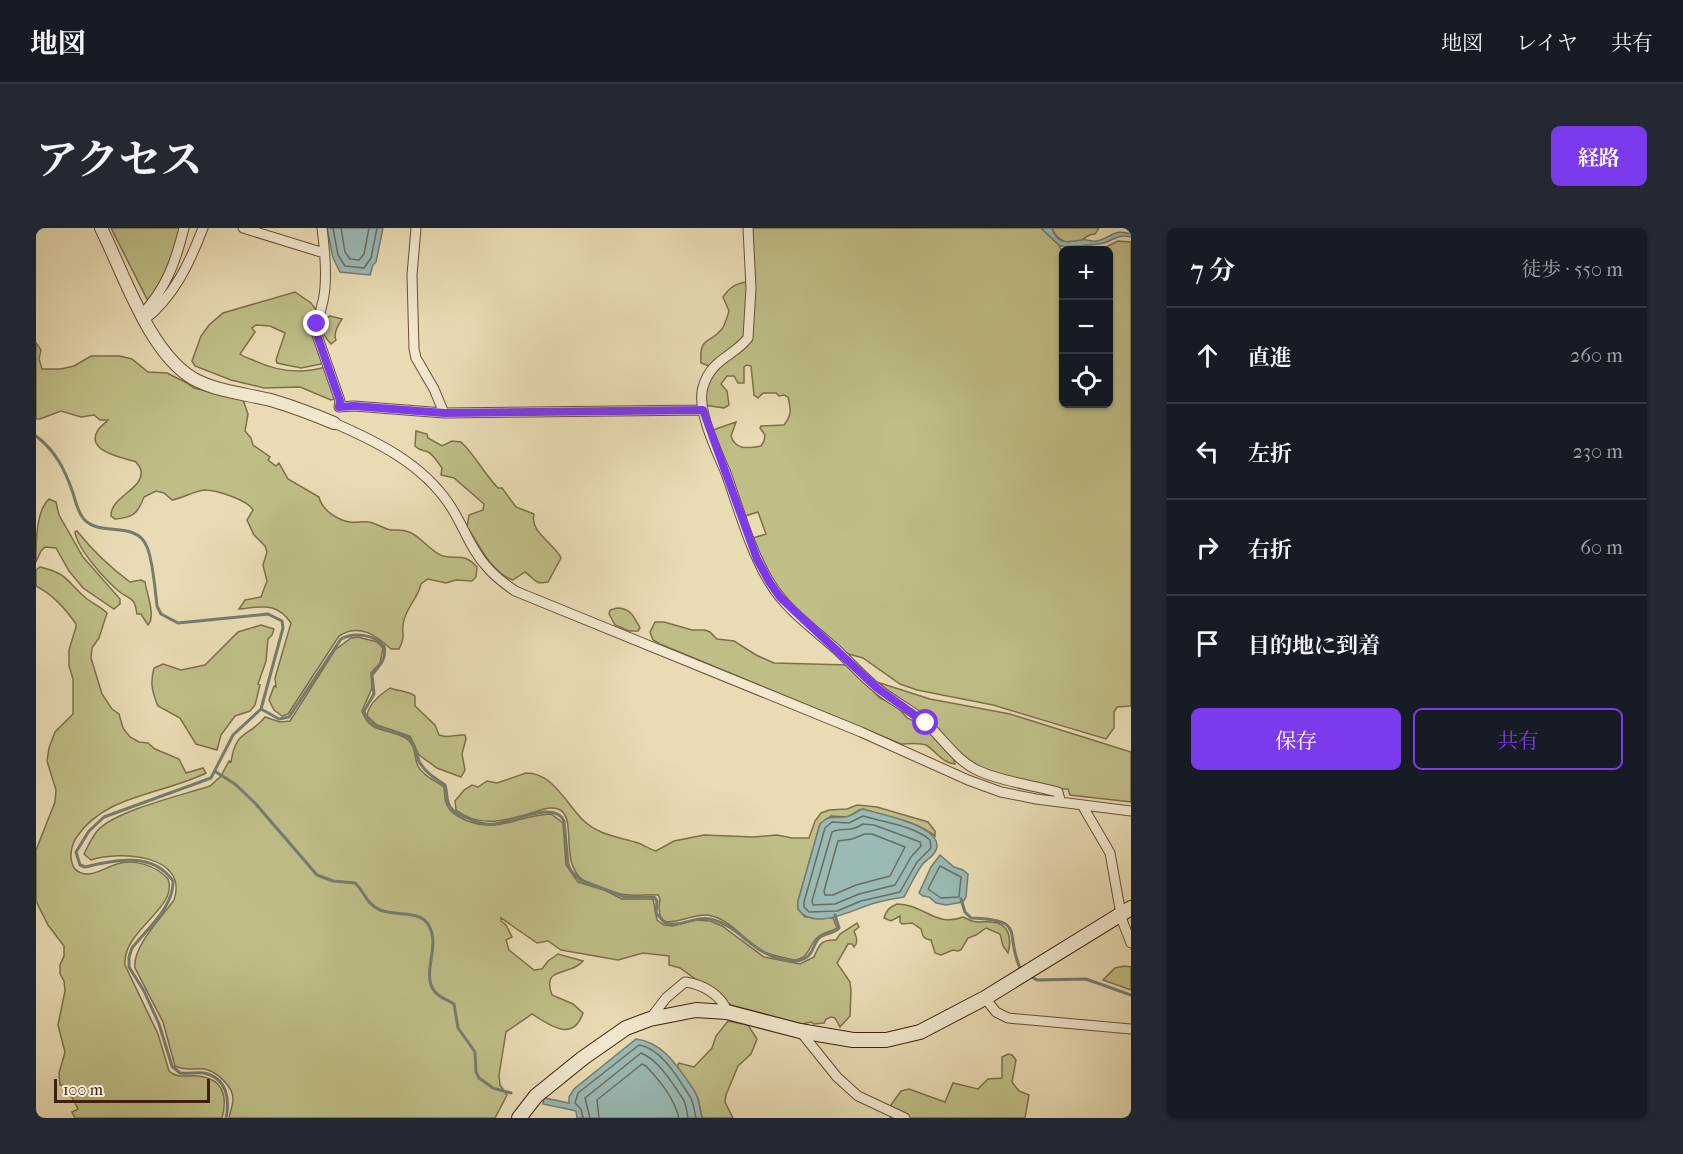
<!DOCTYPE html>
<html lang="ja">
<meta charset="utf-8">
<style>
:root{--surface:#171b24;--page:#242831;--text:#f1f3f6;--muted:#9ea1a6;--line:#363941;--accent:#7c3aed}
body{margin:0;font-family:"IM FELL French Canon","Noto Serif JP",serif;background:var(--page);color:var(--text)}
.controls{position:absolute;right:18px;top:18px;display:grid;overflow:hidden;border-radius:9px;box-shadow:0 2px 4px #0004}
.controls button{width:54px;height:54px;display:grid;place-items:center;padding:0;border:0;border-bottom:2px solid var(--line);background:var(--surface);color:var(--text);font:30px sans-serif}
.scale{position:absolute;left:18px;bottom:15px;width:156px;box-sizing:border-box;padding-left:6px;border:3px solid #3e200c;border-top:0;font-size:16px;line-height:21px;white-space:nowrap;color:#3e200c;-webkit-text-stroke:4px #f1e8ce;paint-order:stroke}
.stop{position:absolute;width:18px;height:18px;margin:-14px;border:4px solid #7c3aed;border-radius:50%;background:#fff}
.stop.end{background:#7c3aed;border-color:#fff;box-shadow:0 2px 6px #0008}
.list{margin:0;padding:0;list-style:none}
h2{display:flex;justify-content:space-between;align-items:center;height:78px;margin:0;padding:0 24px;font-size:26px}
h2 small{font-size:20px;font-weight:400;color:var(--muted)}
.list li{display:grid;grid-template-columns:39px 1fr auto;gap:18px;align-items:center;box-sizing:border-box;height:96px;padding:0 24px;border-top:2px solid var(--line)}
.list b{display:block;font-size:22px;white-space:nowrap}
.list em{font-size:20px;font-style:normal;color:var(--muted)}
.actions{display:flex;gap:12px;padding:18px 24px}
.actions a{flex:1;padding:14px 0;border:2px solid var(--accent);border-radius:9px;text-align:center;font-size:21px;color:var(--accent)}
.actions .main{background:var(--accent);color:#fff}
.icon{flex:none;width:33px;height:33px;fill:none;stroke:currentColor;stroke-width:2;stroke-linecap:round;stroke-linejoin:round}
.map{position:relative;flex:none;width:1095px;height:890px;overflow:hidden;border-radius:9px}
header{display:flex;align-items:center;gap:36px;box-sizing:border-box;height:84px;padding:0 30px;background:var(--surface);border-bottom:2px solid var(--line)}
header strong{font-size:28px}
nav{display:flex;gap:33px;margin-inline-start:auto;font-size:21px}
.intro{display:flex;align-items:center;justify-content:space-between;box-sizing:border-box;height:144px;padding:0 36px}
h1{margin:0;font-size:42px}
.button{padding:15px 27px;border-radius:9px;background:var(--accent);color:#fff;font-size:21px;font-weight:700}
main{display:flex;gap:36px;padding:0 36px}
aside{flex:1;background:var(--surface);border-radius:9px;box-shadow:0 2px 4px #0004}
.map>svg:first-child{display:block}
</style>
<header>
<strong>地図</strong>
<nav><a>地図</a><a>レイヤ</a><a>共有</a></nav>
</header>
<div class="intro"><h1>アクセス</h1><a class="button">経路</a></div>
<main>
<div class="map">
<svg width="1095" height="890" viewBox="0 0 1095 890">
<rect width="100%" height="100%" fill="#e9dcb4"/>
<filter id="stains"><feTurbulence type="fractalNoise" baseFrequency=".00333" numOctaves="4"/><feColorMatrix values="0 0 0 0 .2 0 0 0 0 .09 0 0 0 0 .02 0 0 0 .5 -.17"/></filter>
<radialGradient id="worn" r=".72"><stop offset=".6" stop-color="#630" stop-opacity="0"/><stop offset="1" stop-color="#630" stop-opacity=".3"/></radialGradient>
<path fill="#bfbe87" stroke="#7e6f4a" stroke-width="1.5" d="M75,0H146L140,23L113,75Z
M714,0H1005L1023,17L1027,26L1028,176H1072V22H1064L1082,13L1095,14V478L1081,479L1078,484V500L1070,511L957,477L881,462L864,456L827,430L809,425L766,388L736,353L717,310L730,306L722,284L709,288L677,202L700,194L695,208C700,223 712,220 725,218L728,213L729,207L724,200L725,198L748,197C756,187 755,182 752,169L748,167L743,168L740,165H727L722,170L718,167L715,138L711,137L708,139V155H702L698,148H691L685,156L691,163L693,177L688,180L668,177L673,148L710,115Z
M1016,0H1063L1059,6C1050,6 1049,12 1041,14C1030,18 1020,10 1016,0Z
M712,54L710,109L676,136L673,138L665,135C663,108 673,117 686,101C689,97 691,89 693,83L687,69C694,59 700,55 712,54Z
M259,64L275,75L281,83L274,94L287,133L285,136L265,140L241,135L240,132L249,105L234,98L220,97L216,100L219,104L204,126C208,129 212,130 217,132C240,143 263,147 289,139L298,165V171L295,172L264,159L228,160L195,152L159,138L156,133L165,108L173,97L187,85Z
M294,88L306,91C302,97 297,106 300,112L295,116C286,106 279,95 294,88Z
M0,115L5,122L3,131L6,141H25L38,138L55,128H84L96,131L112,144L131,145L151,155L158,160L207,172L212,186L209,203L215,210L217,217L234,229L232,232L240,238L243,235L252,251L283,269C286,282 301,292 314,294C320,295 327,293 333,294C340,295 348,301 355,302C362,302 366,301 373,304C385,308 393,323 407,328C421,332 428,324 441,339L440,349L436,353L420,352L410,355L392,351L385,356C382,370 371,379 368,392C364,405 371,406 363,421H355C340,407 323,395 303,408L252,486L246,488L238,482L233,472L238,458L240,459L239,450L255,395C240,373 225,379 203,381L209,372L225,369L231,353L227,337L231,324L229,318L218,307L211,292L217,282C212,272 180,262 169,262C158,263 147,270 136,272L128,265L120,263L108,269C102,286 96,290 79,291L75,288C74,269 108,261 105,243C105,240 102,237 100,234C89,230 48,224 62,202C64,199 69,195 72,192H64L58,187L45,189L25,183L4,191H0Z
M380,203L391,206L392,210L406,218L416,213L425,214C440,228 448,246 462,260H466L480,279L498,286C493,304 518,315 525,330L512,354C497,357 500,351 489,344L477,352C455,345 443,316 431,299L433,287L447,282L448,276L418,250L405,247L406,240C402,235 398,227 392,224C386,222 384,223 379,218Z
M13,271L20,274L23,287L47,329L84,371V376L78,381L47,360L33,343L20,320L9,319L5,323L0,334C0,313 0,283 13,271Z
M41,303C57,323 75,340 94,354L105,352L109,354C111,367 120,388 112,397L105,386H101C100,382 100,377 97,373C93,369 89,368 85,365C71,354 41,321 39,304Z
M4,339C34,346 30,354 51,371C58,376 65,379 71,385L63,410L56,420L55,430L66,466L76,481L83,486L87,500L94,509L103,514L112,515L119,521L143,531L150,545L167,540L170,545C126,567 69,566 40,610C33,622 31,645 51,646C61,646 71,639 81,636C97,630 121,638 132,651C143,680 86,702 89,737L122,806L133,843C142,851 150,847 161,848C187,850 192,868 186,890H39L36,884L42,881L30,858L24,857L23,845L29,824L22,797L29,763L28,753L24,746V737L28,728V718L12,697L0,673V622L19,574L20,562L11,533L13,520L19,504L37,486V451L33,438V422L40,399V396C28,379 18,368 0,358V342Z
M581,380C595,380 598,389 604,400L602,403H593L579,397L573,386L574,382Z
M619,394H628L656,402H669L674,404L681,411L698,413L720,427L738,435L813,437L844,470L859,476L871,490L884,496L916,526L919,536C906,535 900,523 890,517C882,514 872,516 865,516L624,416L617,412L614,404Z
M225,397L238,401L236,407L232,411L230,433L222,456L224,457L219,477L214,483L199,488L185,507L181,522L160,516L144,490L122,478C116,464 114,455 118,440L127,436L145,442L169,437L202,404Z
M322,409L341,414L347,420L344,435L335,445L336,460L326,483C335,509 354,498 372,512C380,518 378,530 382,538C388,549 399,552 408,559C409,565 408,572 411,577C414,584 422,589 429,592C464,606 481,587 515,586L527,595L530,637L542,654L568,662L586,671H617L621,692L628,697L637,698L659,692L674,693L686,698L728,729L764,736L778,729C783,717 785,711 800,712L804,706L821,695L823,699L818,703C820,709 823,713 818,719L816,716H812L801,735L814,754L815,763L814,788L804,799L799,790L795,789L790,791L788,795L778,796L775,794L766,796L695,777L644,740L633,737V728L607,725L582,732L525,722L512,713L501,715L465,690V693L470,697L476,709L470,712L473,722L498,742L506,741L512,733L522,726L547,733C534,749 505,737 516,767L537,776L547,785C537,815 513,797 496,786L470,804L463,847L464,857L471,867L459,890H193C194,884 197,877 197,871C197,858 180,843 168,841C158,840 148,843 139,838L127,794L99,740C96,719 126,689 138,672C153,627 84,622 55,632L48,626C52,618 56,609 62,602C81,582 147,567 174,558L185,548L193,533L195,534C200,501 212,510 229,489L244,494L254,493L299,422L315,410Z
M844,455L894,471L974,486L1095,524V574L1034,567L1032,561H1021L962,547L936,536L880,482L847,459Z
M354,460C362,463 372,463 379,468V478L399,497L403,507C412,511 419,506 429,507L430,511L426,526L429,542L425,549L401,540L383,527L374,508L341,497L331,488C332,477 345,466 354,460Z
M490,545C517,545 529,574 546,591C561,607 583,609 602,615C608,617 613,621 620,623L638,613L668,607L717,609L741,607L756,610H773L779,593L785,585L793,582L811,581L821,577L841,579L892,594L899,603V608C879,592 851,589 827,581L823,582L812,589L795,588L784,596L762,673V681L769,689L797,690L801,700C795,704 787,704 782,709C772,717 774,731 758,732C747,729 735,728 726,723C709,713 696,693 676,688C654,681 617,715 624,671L622,667C612,666 603,668 594,667C581,667 562,659 550,654C521,639 543,588 522,581C514,578 506,581 499,584C473,592 444,601 420,582L419,573L428,562L436,557L442,559L451,553L461,555Z
M861,676C888,676 900,700 927,689C930,690 933,692 936,693C942,695 950,693 956,694C973,695 976,711 972,725L967,718L964,706L950,700L940,707L932,710L925,722L922,723L917,722L905,727L899,725L895,712C886,711 887,707 885,701L876,695L866,696L864,694V688L855,693L848,690C850,682 854,679 861,676Z
M1088,738L1095,739V762L1067,752L1079,740Z
M692,793L712,797L721,811L715,826L702,838L690,867L689,874L697,890H666L662,870L641,838L643,835L658,839L676,820L680,808Z
M972,826L976,827L980,832L976,854L983,863L993,867L989,890H854L855,877L865,863L873,861L909,874L917,855L942,861L952,851L966,850V829Z"/>
<path fill="#9abab5" stroke="#757c71" stroke-width="1.5" d="M291,0H347L340,34L337,37L334,47L304,44L297,30Z
M1005,0H1016C1021,18 1033,14 1046,12C1051,11 1056,14 1060,13C1075,11 1076,0 1095,6V9C1083,6 1079,11 1068,15C1060,17 1039,18 1029,19L1023,17Z
M827,581C842,586 914,599 899,624C896,629 890,632 886,637C879,646 874,659 868,669C855,671 839,674 827,679C809,686 775,701 762,681V673L784,596C794,585 802,592 813,588C819,586 821,583 827,581Z
M904,627L918,639L927,642L932,646L930,669L927,674L910,677L900,675L893,669L887,668L883,665L895,639Z
M600,811C628,814 643,841 658,862C663,870 664,881 666,890H541L540,883L536,882L507,876L508,870L533,875V869L538,861Z"/>
<g fill="none" stroke-linecap="round" stroke-linejoin="round">
<path stroke="#6c6d60" stroke-width="1.5" d="M297,0L302,27L309,38L328,40L335,30L341,0
M305,0L309,24L314,31L323,32L328,26L333,0
M827,588C847,594 879,598 894,612L895,620L881,634L864,664L825,673L801,683L773,684L768,679V674L789,600L796,594L813,595Z
M827,596L838,597L884,614L885,618L875,629L859,657L823,666L799,676L777,677L776,673L796,604C807,599 813,605 827,596Z
M829,606H836L869,619L854,648L820,657L797,667H789L788,663L802,613L816,611Z
M904,638L925,649L923,669L905,670L892,661Z
M547,890L545,881L539,875L542,865L603,817C625,820 642,850 653,867C658,873 658,883 660,890
M554,890L549,870L605,825C623,832 637,856 647,871C650,876 651,884 652,890
M563,890L561,872L606,836L610,838C624,853 638,870 643,890"/>
<path stroke="#757c71" stroke-width="3" d="M0,208C20,223 29,242 37,265C39,272 41,280 45,287C59,312 100,290 111,319C117,333 119,361 121,378L125,386L142,395L232,386L246,393L247,400L225,481L197,507L175,550L68,589L53,603L40,624L44,637L49,639C79,632 117,623 137,653C138,679 111,701 96,720L93,729V739L108,763L123,796L136,838L144,845C152,846 160,844 168,845C191,850 194,871 190,890
M225,481L243,491L253,489L305,411C317,404 338,406 348,418C351,431 344,437 336,447L338,466L328,483C332,502 357,503 372,509C380,516 379,526 384,535C391,546 399,550 409,557C412,565 409,573 415,580C419,585 425,588 431,590C440,594 448,597 458,596C477,594 519,572 528,593L532,636L535,643L544,652L589,669H618L621,673L620,685L629,695C645,700 661,686 678,692C703,699 717,725 745,731C756,734 762,735 771,729C778,724 777,716 783,710C789,705 798,706 803,700L799,687
M180,544L199,556L219,575L281,647L297,653L319,655C329,664 330,676 344,682C358,688 383,682 392,696C406,717 384,746 399,764C404,770 412,772 418,776L422,800L439,824L440,844L443,850L457,860L475,865
M925,671L929,684L935,690C994,692 966,706 986,744
M992,747L1001,752L1050,751L1095,767"/>
<g stroke="#694f36" stroke-width="11">
<path id="minor" d="M207,0L288,25
M286,0C289,23 292,51 287,73C284,85 281,95 281,107L304,173L303,179L318,178L408,185L667,182
M380,0L376,47L378,121L380,130L398,161L408,185
M712,0L715,60L712,110C697,129 675,131 667,159C660,181 681,224 690,245C702,279 715,325 734,355C750,382 779,402 801,422C815,435 827,449 841,460C856,473 875,481 889,494C907,510 920,533 943,543C967,554 996,557 1022,564L1024,572
M106,86C130,61 140,33 148,0
M108,92C138,69 154,34 167,0
M298,195C342,214 386,236 413,276C427,296 434,321 451,339C459,349 469,356 479,363L825,504L932,552L965,564L1000,571L1095,583
M1046,577L1074,625L1086,692L1095,715
M949,770L960,784L972,790L1095,801
M614,791L630,770L649,754C666,756 686,767 691,784
M764,803L801,849L822,868L869,890"/>
</g>
<g stroke="#694f36" stroke-width="14">
<path id="tertiary" d="M65,0C88,46 113,125 158,151C182,164 212,166 238,173C258,179 279,187 298,195"/>
</g>
<g stroke="#3e200c" stroke-width="16">
<path id="secondary" d="M483,890L500,868L547,830L590,800L614,791L660,782L691,784L764,803L817,812H850L884,804L949,770L1095,680"/>
</g>
<use href="#minor" stroke="#f1e8ce" stroke-width="9"/>
<use href="#tertiary" stroke="#f1e8ce" stroke-width="12"/>
<use href="#secondary" stroke="#f1e8ce" stroke-width="14"/>
</g>
<g fill="none" stroke-linecap="round" stroke-linejoin="round">
<path stroke="#7c3aed" stroke-width="8" d="M281,96V107L304,173L303,179L318,178L408,185L667,182L721,331L734,355L744,369L765,389L841,460L890,495"/>
</g>
<rect width="100%" height="100%" filter="url(#stains)"/>
<rect width="100%" height="100%" fill="url(#worn)"/>
</svg>
<div class="controls">
<button>+</button>
<button>−</button>
<button><svg class="icon" aria-label="locate" viewBox="0 0 24 24"><circle cx="12" cy="12" r="6"/><path d="M12 2v4M12 18v4M2 12h4M18 12h4"/></svg></button>
</div>
<div class="scale">100 m</div>
<div class="stop" style="left:890px;top:495px"></div>
<div class="stop end" style="left:281px;top:96px"></div>
</div>
<aside>
<h2>7 分<small>徒歩 · 550 m</small></h2>
<ul class="list">
<li><svg class="icon" aria-label="ahead" viewBox="0 0 24 24"><path d="M12 20V5M6 11l6-6 6 6"/></svg><div><b>直進</b></div><em>260 m</em></li>
<li><svg class="icon" aria-label="left" viewBox="0 0 24 24"><path d="M17 20v-9H6M10 6l-5 5 5 5"/></svg><div><b>左折</b></div><em>230 m</em></li>
<li><svg class="icon" aria-label="right" viewBox="0 0 24 24"><path d="M7 20v-9h11M14 6l5 5-5 5"/></svg><div><b>右折</b></div><em>60 m</em></li>
<li><svg class="icon" aria-label="arrive" viewBox="0 0 24 24"><path d="M6 21V4h12l-3 4 3 4H6"/></svg><div><b>目的地に到着</b></div></li>
</ul>
<div class="actions"><a class="main">保存</a><a>共有</a></div>
</aside>
</main>
